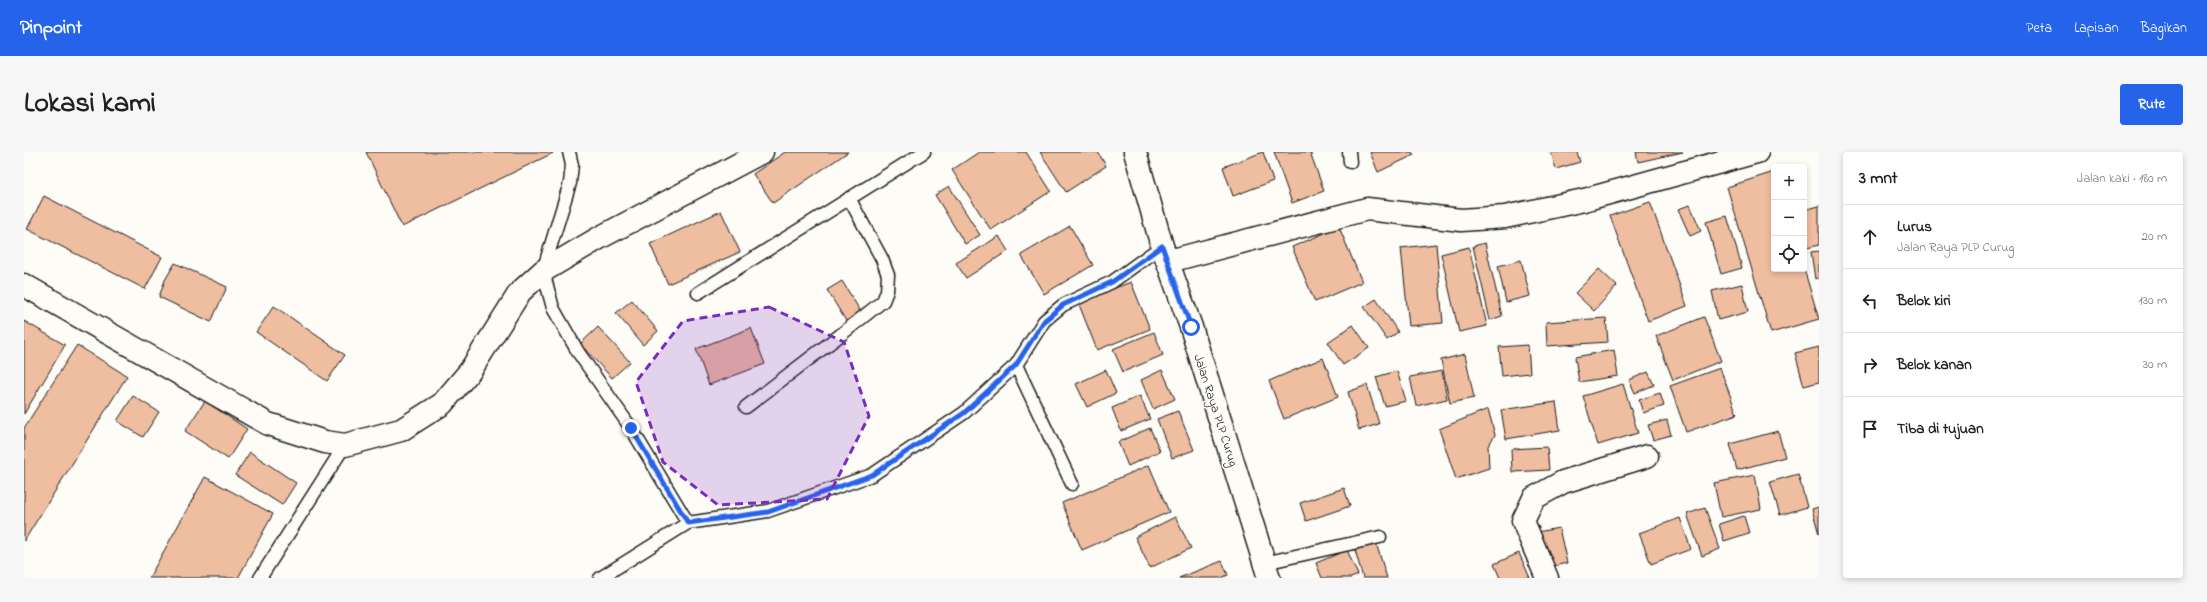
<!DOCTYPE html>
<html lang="id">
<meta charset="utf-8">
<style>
:root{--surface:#fff;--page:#f6f6f6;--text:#202124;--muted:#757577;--line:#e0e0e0;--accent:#2563eb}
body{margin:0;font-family:"Indie Flower",sans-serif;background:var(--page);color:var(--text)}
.controls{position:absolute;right:12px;top:12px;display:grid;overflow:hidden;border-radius:4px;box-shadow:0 2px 6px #0003}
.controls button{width:36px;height:36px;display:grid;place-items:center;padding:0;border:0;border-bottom:1px solid var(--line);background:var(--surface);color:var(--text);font:20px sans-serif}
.stop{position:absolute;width:12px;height:12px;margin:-9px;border:3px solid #2563eb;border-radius:50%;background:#fff}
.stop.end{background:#2563eb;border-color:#fff;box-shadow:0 1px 4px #0008}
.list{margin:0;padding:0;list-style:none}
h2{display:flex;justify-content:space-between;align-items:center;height:52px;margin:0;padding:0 16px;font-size:17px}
h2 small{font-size:13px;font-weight:400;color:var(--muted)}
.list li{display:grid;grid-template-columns:26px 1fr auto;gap:12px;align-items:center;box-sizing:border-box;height:64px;padding:0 16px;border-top:1px solid var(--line)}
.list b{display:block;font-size:15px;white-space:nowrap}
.list p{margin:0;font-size:13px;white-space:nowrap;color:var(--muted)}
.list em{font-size:13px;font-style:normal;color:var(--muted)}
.icon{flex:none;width:22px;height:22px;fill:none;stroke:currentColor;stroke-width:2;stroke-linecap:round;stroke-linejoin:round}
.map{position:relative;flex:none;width:1795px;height:426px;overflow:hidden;border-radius:4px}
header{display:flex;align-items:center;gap:24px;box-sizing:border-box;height:56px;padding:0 20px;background:var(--accent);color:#fff}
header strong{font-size:19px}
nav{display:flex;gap:22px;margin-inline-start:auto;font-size:14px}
.intro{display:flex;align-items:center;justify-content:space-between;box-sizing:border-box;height:96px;padding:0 24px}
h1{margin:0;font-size:28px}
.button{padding:10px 18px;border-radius:4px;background:var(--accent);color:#fff;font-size:14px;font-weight:700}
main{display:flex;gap:24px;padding:0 24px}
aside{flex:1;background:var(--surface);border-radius:4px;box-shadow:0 2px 6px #0003}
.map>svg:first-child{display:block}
</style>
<header>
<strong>Pinpoint</strong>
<nav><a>Peta</a><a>Lapisan</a><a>Bagikan</a></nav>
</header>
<div class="intro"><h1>Lokasi kami</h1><a class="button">Rute</a></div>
<main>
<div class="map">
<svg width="1795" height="426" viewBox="0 0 1795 426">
<rect width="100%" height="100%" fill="#fdfcf7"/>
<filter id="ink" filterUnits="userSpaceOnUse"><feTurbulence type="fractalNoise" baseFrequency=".025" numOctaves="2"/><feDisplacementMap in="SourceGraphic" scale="8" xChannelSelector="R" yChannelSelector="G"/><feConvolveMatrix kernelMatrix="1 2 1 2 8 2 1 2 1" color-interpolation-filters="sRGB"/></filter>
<g filter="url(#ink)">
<path fill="#efbda0" stroke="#1c1c1c" d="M342,0H529V1L378,75Z
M761,0H824L749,51L729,22Z
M955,0H1002L1027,39L967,78L928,18Z
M1016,0H1074L1082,14L1042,40Z
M1239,0L1249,29L1209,44L1199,15Z
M1250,0H1286L1300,39L1268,51Z
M1346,0H1388L1390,3L1354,20Z
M1527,0H1553L1556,10L1532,17Z
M1612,0H1659L1614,10Z
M1750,20V117H1780L1795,167L1747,181L1703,35Z
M925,34L956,83L941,92L911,43Z
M20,44L138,105L121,137L3,77Z
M1626,50L1663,154L1624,169L1586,64Z
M1666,53L1677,79L1666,84L1654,57Z
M1795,54V93L1783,96L1780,84V58Z
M697,59L716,100L644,132L626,92Z
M1703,64L1718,116L1697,122L1682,70Z
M1046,74L1069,113L1020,142L997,103Z
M1315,75L1338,130L1291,150L1268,95Z
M975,84L984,99L942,126L932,111Z
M1461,91L1478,164L1466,168L1449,94Z
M1412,92L1419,171L1385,174L1377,96Z
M1445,95L1463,174L1435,180L1417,102Z
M1795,99V126L1791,127L1787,100Z
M1497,108L1506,144L1482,150L1474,114Z
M151,111L203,135L187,170L135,145L141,128Z
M1575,117L1593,134L1570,159L1551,141Z
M818,129L837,160L822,169L803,138Z
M1107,130L1126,177L1073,198L1054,150Z
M1718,132L1724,160L1694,168L1688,139Z
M1352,147L1374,180L1363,188L1340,155Z
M608,148L634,179L619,193L592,161Z
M250,154L321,203L303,229L232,180Z
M1680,165L1697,209L1649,228L1632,184Z
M1582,166L1584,190L1523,194L1522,170Z
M0,169L41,193L0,262Z
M1329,173L1345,196L1319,213L1304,190Z
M574,175L606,210L588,226L556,192Z
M727,176L741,212L685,233L672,197Z
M1130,180L1139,203L1099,220L1089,197Z
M53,193L103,224L0,389V276Z
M1504,193L1506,221L1478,224L1475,195Z
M1795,195V230L1780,234L1771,201Z
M1590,198L1594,224L1555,230L1551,205Z
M1441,202L1450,246L1426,251L1417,208Z
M1299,206L1314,245L1260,267L1245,229Z
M1696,216L1713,262L1662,280L1646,234Z
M1082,218L1092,241L1063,255L1052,232Z
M1138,218L1151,247L1129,257L1117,228Z
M1373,219L1382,249L1361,254L1352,225Z
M1418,219L1423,247L1392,254L1386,225Z
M1624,220L1630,233L1611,241L1605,228Z
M1599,232L1614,281L1574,293L1559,244Z
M1343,233L1355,272L1335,278L1324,240Z
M1636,241L1640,254L1619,261L1615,248Z
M109,244L135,260L119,285L93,269Z
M1116,244L1126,267L1097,279L1088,256Z
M181,249L223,277L204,307L161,279Z
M1532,250L1536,278L1482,287L1477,258Z
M1464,257L1471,283L1464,294L1465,316L1432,327L1415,277Z
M1154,259L1170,298L1148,306L1133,267Z
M1643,268L1647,283L1629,288L1624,273Z
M1126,276L1136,299L1104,314L1094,290Z
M1754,279L1761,305L1713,318L1706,292Z
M1523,295L1525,318L1488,320L1487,297Z
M226,300L272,331L258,353L211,323Z
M1125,313L1145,360L1058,398L1038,351Z
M1774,322L1783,355L1756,363L1746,330Z
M1731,323L1737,357L1697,365L1690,331Z
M181,325L249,362L214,426H125Z
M1320,336L1326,354L1282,369L1276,351Z
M1795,355V382L1788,357Z
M1681,356L1696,397L1678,404L1663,362Z
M1720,364L1725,381L1700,389L1695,372Z
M1151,365L1167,396L1126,416L1111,385Z
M1656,366L1667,397L1627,412L1615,381Z
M1535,376L1543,411L1520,416L1513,380Z
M1352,391L1363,426H1339L1331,398Z
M1323,398L1334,423L1327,426H1298L1292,411Z
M1495,401L1506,426H1476L1470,412Z
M1198,409L1204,423L1197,426H1155Z"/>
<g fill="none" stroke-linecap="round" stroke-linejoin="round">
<g stroke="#1c1c1c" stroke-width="15">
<path id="service" d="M545,0L548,13L546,31L519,119L529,156L554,200L607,276L664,371L576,426
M1325,0L1326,10
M674,141L900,0
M992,213L1048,332
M722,255L819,181L859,149L863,139L864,123L858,107L825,46
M664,371L744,359L848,323L940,261L992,213L1020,169L1039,153L1088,130L1138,94
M1241,411L1356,385
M236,426L321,293"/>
</g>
<g stroke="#1c1c1c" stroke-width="25">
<path id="minor" d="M0,133L244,272L301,290L321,293L377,278L418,252L446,219L496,140L519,119L575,86L738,0
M1523,426L1499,369L1510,346L1539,330L1623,304"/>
</g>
<g stroke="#1c1c1c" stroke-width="25">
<path id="tertiary" d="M1145,109L1343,57L1437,68L1481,65L1560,48L1733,0"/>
</g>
<g stroke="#1c1c1c" stroke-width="25">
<path id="primary" d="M1111,0L1138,94L1167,175L1245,426"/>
</g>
<use href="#service" stroke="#fdfcf7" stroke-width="12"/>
<use href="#minor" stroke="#fdfcf7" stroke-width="22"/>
<use href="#tertiary" stroke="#fdfcf7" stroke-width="22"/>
<use href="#primary" stroke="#fdfcf7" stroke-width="22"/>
</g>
</g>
<g fill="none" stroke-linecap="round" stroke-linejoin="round" filter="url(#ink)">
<path stroke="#2563eb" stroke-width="5" d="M607,276L664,371L744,360L848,323L940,261L992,213L1020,169L1039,153L1088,130L1138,94L1167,175"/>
</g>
<path fill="#7b2cbf" fill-opacity="0.2" stroke="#7b2cbf" stroke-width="3" stroke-dasharray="8 5" stroke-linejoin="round" d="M745,155L820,190L845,264L803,347L694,353L639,310L612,230L659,169Z"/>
<g text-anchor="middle" stroke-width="3" stroke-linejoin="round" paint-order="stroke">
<g font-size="13" fill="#1c1c1c" stroke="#fdfcf7">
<text transform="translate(1193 258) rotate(72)" y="5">Jalan Raya PLP Curug</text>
</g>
</g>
</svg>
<div class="controls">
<button>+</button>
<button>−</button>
<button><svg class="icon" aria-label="locate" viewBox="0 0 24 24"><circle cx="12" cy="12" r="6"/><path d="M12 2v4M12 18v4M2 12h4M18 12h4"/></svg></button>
</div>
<div class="stop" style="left:1167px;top:175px"></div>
<div class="stop end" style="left:607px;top:276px"></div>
</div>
<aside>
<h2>3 mnt<small>Jalan kaki · 180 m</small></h2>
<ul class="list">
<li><svg class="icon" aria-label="ahead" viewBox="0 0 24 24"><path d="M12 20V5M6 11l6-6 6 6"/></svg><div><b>Lurus</b><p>Jalan Raya PLP Curug</p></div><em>20 m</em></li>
<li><svg class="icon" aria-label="left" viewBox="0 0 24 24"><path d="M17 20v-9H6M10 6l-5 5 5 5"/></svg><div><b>Belok kiri</b></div><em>130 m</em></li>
<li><svg class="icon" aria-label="right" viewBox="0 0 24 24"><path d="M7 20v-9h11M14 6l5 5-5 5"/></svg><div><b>Belok kanan</b></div><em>30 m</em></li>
<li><svg class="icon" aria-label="arrive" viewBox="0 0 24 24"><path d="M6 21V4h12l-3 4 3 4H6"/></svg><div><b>Tiba di tujuan</b></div></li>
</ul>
</aside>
</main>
